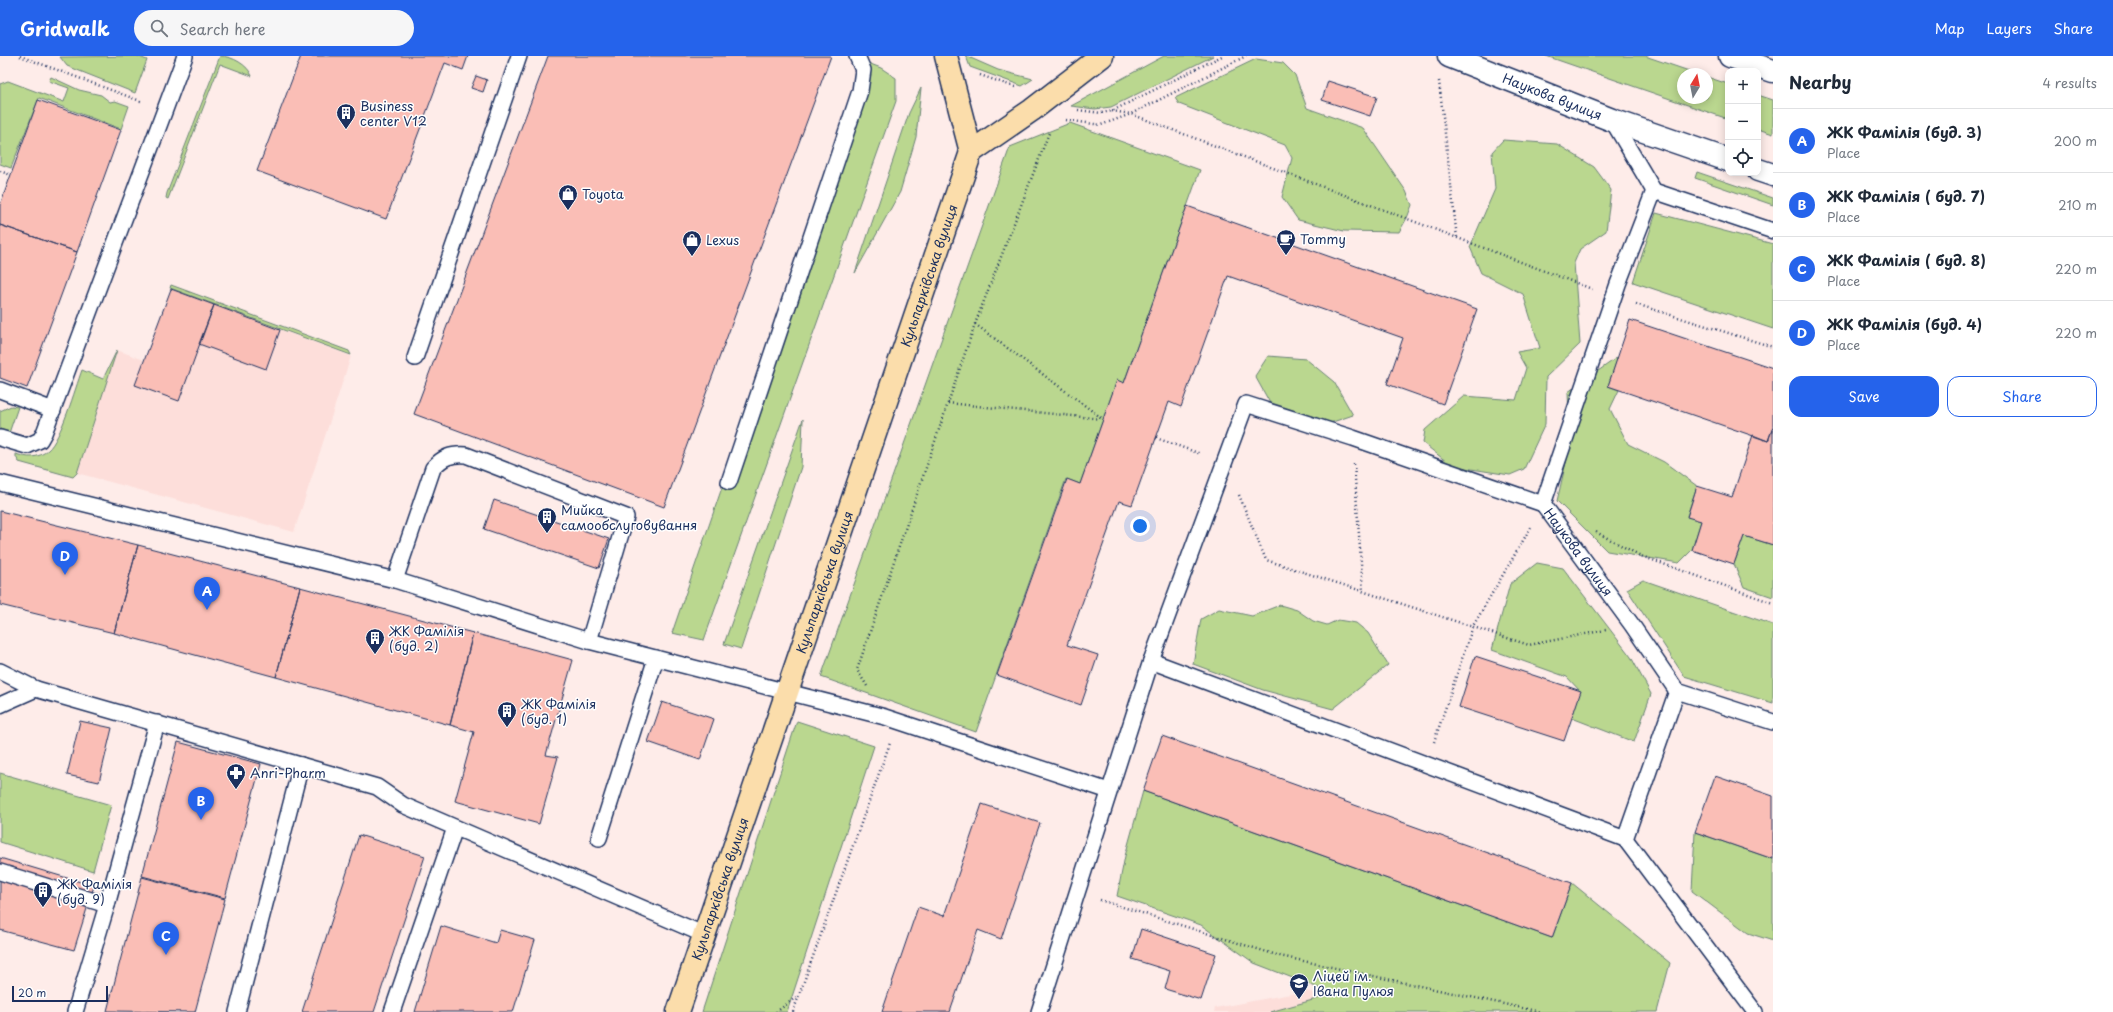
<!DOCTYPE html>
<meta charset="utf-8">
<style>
:root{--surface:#fff;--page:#f6f6f7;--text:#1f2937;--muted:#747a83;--line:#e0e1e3;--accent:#2563eb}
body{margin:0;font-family:"Playpen Sans",sans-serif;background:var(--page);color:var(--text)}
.controls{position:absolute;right:12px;top:12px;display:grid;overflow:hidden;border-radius:8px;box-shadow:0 2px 10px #0003}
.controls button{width:36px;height:36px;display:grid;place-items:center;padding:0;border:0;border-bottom:1px solid var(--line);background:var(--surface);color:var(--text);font:20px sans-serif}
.compass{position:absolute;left:1677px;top:12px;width:36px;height:36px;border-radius:50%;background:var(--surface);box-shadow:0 2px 10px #0003;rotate:10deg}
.scale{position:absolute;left:12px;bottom:10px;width:96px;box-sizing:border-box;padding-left:4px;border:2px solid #1b2f5e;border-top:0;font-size:11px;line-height:14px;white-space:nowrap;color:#1b2f5e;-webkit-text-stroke:3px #fff;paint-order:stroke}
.you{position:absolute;left:1140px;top:470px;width:14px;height:14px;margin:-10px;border:3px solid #fff;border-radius:50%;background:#1a73e8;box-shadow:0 0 0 6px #1a73e833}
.badge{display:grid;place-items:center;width:26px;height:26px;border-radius:50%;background:var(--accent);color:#fff;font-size:13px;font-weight:700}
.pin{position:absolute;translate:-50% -33px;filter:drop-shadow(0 1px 2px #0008)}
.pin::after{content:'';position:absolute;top:21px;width:14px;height:12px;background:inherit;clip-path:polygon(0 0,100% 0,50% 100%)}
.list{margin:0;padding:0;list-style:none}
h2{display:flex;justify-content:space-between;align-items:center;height:52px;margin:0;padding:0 16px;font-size:17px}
h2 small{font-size:13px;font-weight:400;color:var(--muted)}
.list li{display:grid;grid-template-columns:26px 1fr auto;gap:12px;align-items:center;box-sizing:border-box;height:64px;padding:0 16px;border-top:1px solid var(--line)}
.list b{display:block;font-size:15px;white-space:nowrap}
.list p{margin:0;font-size:13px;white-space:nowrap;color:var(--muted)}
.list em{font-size:13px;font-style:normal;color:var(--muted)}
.actions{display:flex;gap:8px;padding:12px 16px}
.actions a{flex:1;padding:9px 0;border:1px solid var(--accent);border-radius:12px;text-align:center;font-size:14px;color:var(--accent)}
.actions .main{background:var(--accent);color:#fff}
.icon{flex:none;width:22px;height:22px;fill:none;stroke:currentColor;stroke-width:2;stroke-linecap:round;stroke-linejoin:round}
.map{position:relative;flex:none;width:1773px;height:956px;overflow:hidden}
header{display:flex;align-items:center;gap:24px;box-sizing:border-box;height:56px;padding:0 20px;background:var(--accent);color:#fff}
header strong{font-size:19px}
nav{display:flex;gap:22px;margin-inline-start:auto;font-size:14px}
.search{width:280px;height:36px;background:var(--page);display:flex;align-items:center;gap:10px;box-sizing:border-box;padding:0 14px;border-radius:22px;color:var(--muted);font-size:15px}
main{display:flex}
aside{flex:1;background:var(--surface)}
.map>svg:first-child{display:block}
</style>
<header>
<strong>Gridwalk</strong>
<div class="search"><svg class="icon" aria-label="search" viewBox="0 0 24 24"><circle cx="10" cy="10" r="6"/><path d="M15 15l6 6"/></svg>Search here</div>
<nav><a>Map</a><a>Layers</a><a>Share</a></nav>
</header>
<main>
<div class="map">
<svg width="1773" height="956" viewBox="0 0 1773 956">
<rect width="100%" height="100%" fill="#feece9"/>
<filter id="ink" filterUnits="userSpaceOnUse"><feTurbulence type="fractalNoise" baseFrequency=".025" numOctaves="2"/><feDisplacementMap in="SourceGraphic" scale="8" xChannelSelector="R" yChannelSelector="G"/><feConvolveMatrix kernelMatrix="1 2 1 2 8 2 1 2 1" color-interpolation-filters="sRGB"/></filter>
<g filter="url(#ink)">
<path fill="#fddeda" d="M171,233L351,300L294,476L77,417L117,294L144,304Z
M1307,935L1378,956H1214L1215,952Z"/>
<path fill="#bad78f" stroke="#6a8376" d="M137,0L147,4L135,37L67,10L60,1Z
M220,0C232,0 248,9 252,20L220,8L168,143L166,142L167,137Z
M966,0L998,14L1033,23L1022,30L970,11Z
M1164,0H1213L1111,51L1095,53L1071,50Z
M1546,0H1645L1698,18H1683V42H1707V21L1728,28V63Z
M1256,3L1283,7L1295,19L1307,52L1363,72L1406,135L1412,149L1407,162L1399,176L1344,175L1298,164L1282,141L1292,102L1285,89L1179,48L1175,42Z
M868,7L881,12L896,22V45L704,584L672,577Z
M51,21L79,34L101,39L110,46L115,45L129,50L121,73L39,42L11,112L0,108V28L8,25L64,46L69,32L49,25Z
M921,32L916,81L900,136L855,217L909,57Z
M1758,39L1773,44V78L1758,73Z
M1070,67L1200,114L1124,327L1117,325L1080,428L1066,423L976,676L821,621L1010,91Z
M1503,84L1557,88L1594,111L1611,134L1606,175L1580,193L1574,207L1580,288L1546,321L1545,368L1524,413L1510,419L1452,410L1423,387L1425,374L1464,340L1516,344L1526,312L1517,296L1540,292L1523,238L1481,217L1470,191L1495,133L1492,96Z
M1697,116L1773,142V149L1695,122Z
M1656,157L1773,188V273L1633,226Z
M171,229L349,295L351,299L170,232Z
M117,294L77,417L73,421L19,406L16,401V398C27,402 38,403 48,394C61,383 75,333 82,314L103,323Z
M1268,300L1306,303L1334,326L1353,359L1327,368L1290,362L1270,347L1255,320Z
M1618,301L1608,330L1619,334L1610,353L1628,388L1664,406L1697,430L1687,460L1701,465L1692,494L1679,507L1607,495L1557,445L1570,389L1568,336Z
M11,350L18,351L9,377L0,373V355Z
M803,363L801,411L741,593L724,588Z
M1744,480L1773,489V541L1744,531L1734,508Z
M1537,507L1563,512L1631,601L1651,638L1634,686L1572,662L1580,635L1567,621L1492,594L1510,528Z
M1643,524L1773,569V647L1684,620L1627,533Z
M1280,549L1297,554L1313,565L1327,569L1338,564L1356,567L1368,577L1388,609L1333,653L1263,634L1193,608L1201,563L1219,553L1252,560Z
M797,665L874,690L787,956H702Z
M0,717L111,749L93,815L0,786Z
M1143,735L1552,882L1572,827L1670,907L1657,956H1270L1334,938L1254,907L1201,869L1117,840L1125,800Z
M1695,776L1773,803V885L1748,877L1692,835Z"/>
<path fill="#fabeb6" stroke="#1b2f5e" d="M301,0H468L463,14L445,7L386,163L257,115Z
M548,0H831L664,451L414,358Z
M476,20L487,24L483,36L471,32Z
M1328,25L1377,41L1370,60L1322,44Z
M38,44L121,74L77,196L0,169V149Z
M1187,150L1477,253L1443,348L1387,328L1403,282L1228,220L1181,351L1169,346L1132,449L1119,445L1067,589L1098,599L1081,649L997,619L1067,423L1080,428L1117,324L1124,327Z
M0,169L77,196L27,332L0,322Z
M171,233L214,249L179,345L135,329Z
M214,249L280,274L266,313L199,288Z
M1630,264L1773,312V371L1768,385L1608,330Z
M1773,371V489L1744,480L1734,508L1692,494L1701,465L1687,461L1697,430L1732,441L1753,379L1768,385Z
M494,444L609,483L599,512L484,473Z
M0,455L138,489L114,577L0,549Z
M138,489L300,531L276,621L114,577Z
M300,531L473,577L450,669L276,621Z
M473,577L573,604L546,699L558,701L539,768L455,745L474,676L450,669Z
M1475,600L1581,635L1564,685L1459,651Z
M662,646L714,663L700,704L648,686Z
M80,665L112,672L99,726L67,719Z
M1162,680L1572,827L1552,882L1143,735Z
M178,686L261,708L225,842L142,820Z
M1715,720L1773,740V803L1695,776Z
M982,748L1040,767L1001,883L978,874L950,956H882L918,851L944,860Z
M359,779L425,800L374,956H302Z
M0,802L94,830L74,894L0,874Z
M142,821L225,843L195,956L107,955Z
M441,870L496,887L500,874L535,884L513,956H415Z
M1141,873L1216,898L1201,944L1165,933L1170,915L1132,903Z"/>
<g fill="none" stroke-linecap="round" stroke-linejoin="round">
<g stroke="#1b2f5e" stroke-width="18">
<g id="service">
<path d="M1612,64L1654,135L1773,175"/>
<path id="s1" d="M1654,135L1618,228L1543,448L1632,569L1677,635L1773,666"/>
<path d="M415,302L519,0"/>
<path d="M0,334L53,354"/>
<path d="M0,382L27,390L40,384L44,377L185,0"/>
<path d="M729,426L860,35L863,14L857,0"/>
<path d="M0,427L395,524L589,585L885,661L1109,735"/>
<path d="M395,524L433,412C443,401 451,398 466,399L626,461L589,585"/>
<path d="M1151,605L1625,783"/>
<path d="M0,615L36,633"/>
<path d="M1677,635L1625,783L1755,956"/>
<path d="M0,649L36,633L377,731L403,749L705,879"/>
<path d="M599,782L656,602"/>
<path d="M0,816L107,849L157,667"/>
<path d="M75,956L107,849"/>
<path d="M237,956L301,709"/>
<path d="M392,956L455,772"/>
<path d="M1039,956L1151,605L1246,348L1353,382L1543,448"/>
</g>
</g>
<g stroke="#1b2f5e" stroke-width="25">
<g id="secondary">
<path id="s2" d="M1449,0L1612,64L1728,104"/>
<path d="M1730,0L1773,15"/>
<path d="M1758,114L1773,119"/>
</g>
</g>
<g stroke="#1b2f5e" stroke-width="25">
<g id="primary">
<path d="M971,96L1032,54L1102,0"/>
<path id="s3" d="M678,956L971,96L946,0"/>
</g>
</g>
<path stroke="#1b2f5e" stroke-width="2.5" stroke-dasharray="1 3" stroke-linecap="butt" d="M20,0L143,46
M980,19L1015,31
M1439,25L1457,182
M1078,54L1101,57L1112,55L1222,0
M1112,55L1131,58L1592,233
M1066,64L1101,69L1131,58L1246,0
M0,115L11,119
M1636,248L1773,291
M975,268L1103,363
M948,347L1102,363
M1156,382L1201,398
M1354,408L1363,535
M1239,439L1266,504L1529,589L1606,574
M1596,476L1641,500L1773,547
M867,630L857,614L975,268L1049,77
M1434,686L1473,570L1531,471
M1100,844L1280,900L1541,956
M776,956L798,940
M793,956L890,687"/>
<use href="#service" stroke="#fff" stroke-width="15"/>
<use href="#secondary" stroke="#fff" stroke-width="22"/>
<use href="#primary" stroke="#fbddab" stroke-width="22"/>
</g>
</g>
<defs>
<g id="building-pin" transform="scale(1)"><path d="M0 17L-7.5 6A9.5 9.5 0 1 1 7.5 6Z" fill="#1b2f5e" stroke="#fff"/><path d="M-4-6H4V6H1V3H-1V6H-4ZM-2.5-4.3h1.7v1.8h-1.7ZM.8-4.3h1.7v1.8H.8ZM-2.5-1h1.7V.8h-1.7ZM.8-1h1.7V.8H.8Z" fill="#fff"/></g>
<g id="shop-pin" transform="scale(1)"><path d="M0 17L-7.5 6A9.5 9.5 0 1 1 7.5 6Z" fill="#1b2f5e" stroke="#fff"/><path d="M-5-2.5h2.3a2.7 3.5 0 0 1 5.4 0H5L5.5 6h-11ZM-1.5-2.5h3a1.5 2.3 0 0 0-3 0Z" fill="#fff"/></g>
<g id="cafe-pin" transform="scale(1)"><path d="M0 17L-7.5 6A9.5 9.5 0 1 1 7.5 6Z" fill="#1b2f5e" stroke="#fff"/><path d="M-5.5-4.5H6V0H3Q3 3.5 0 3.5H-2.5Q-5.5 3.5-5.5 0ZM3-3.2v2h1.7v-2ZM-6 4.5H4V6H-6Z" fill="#fff"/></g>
<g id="pharmacy-pin" transform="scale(1)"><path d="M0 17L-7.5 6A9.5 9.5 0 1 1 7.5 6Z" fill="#1b2f5e" stroke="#fff"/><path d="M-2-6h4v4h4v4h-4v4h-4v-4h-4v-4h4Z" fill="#fff"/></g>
<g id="school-pin" transform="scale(1)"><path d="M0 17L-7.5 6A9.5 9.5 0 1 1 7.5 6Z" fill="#1b2f5e" stroke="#fff"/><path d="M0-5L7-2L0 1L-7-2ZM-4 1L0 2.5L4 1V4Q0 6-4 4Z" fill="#fff"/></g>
</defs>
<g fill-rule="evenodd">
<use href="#building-pin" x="346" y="57"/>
<use href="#shop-pin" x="568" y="138"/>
<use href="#cafe-pin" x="1286" y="183"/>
<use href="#shop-pin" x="692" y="184"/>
<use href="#building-pin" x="547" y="461"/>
<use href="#building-pin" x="375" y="582"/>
<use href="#building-pin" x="507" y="655"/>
<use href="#pharmacy-pin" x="236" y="717"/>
<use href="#building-pin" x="43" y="835"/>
<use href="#school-pin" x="1299" y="927"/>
</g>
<g text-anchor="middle" stroke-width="3" stroke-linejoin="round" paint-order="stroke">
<g font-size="13" fill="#1b2f5e" stroke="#fff">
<text dy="5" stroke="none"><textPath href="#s2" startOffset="111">Наукова вулиця</textPath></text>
<text dy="5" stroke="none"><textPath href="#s3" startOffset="778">Кульпарківська вулиця</textPath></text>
<text dy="5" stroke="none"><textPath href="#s1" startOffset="392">Наукова вулиця</textPath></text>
<text dy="5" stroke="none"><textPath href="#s3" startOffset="454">Кульпарківська вулиця</textPath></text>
<text dy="5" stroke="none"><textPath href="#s3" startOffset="130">Кульпарківська вулиця</textPath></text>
</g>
<g font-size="13" fill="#1b2f5e" stroke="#fff" text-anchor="start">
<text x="360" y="55">Business<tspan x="360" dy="15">center V12</tspan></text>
<text x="582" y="143">Toyota</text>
<text x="1300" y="188">Tommy</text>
<text x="706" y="189">Lexus</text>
<text x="561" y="459">Мийка<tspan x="561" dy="15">самообслуговування</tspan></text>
<text x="389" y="580">ЖК Фамілія<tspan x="389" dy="15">(буд. 2)</tspan></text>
<text x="521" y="653">ЖК Фамілія<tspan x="521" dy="15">(буд. 1)</tspan></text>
<text x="250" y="722">Anri-Pharm</text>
<text x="57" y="833">ЖК Фамілія<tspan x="57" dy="15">(буд. 9)</tspan></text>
<text x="1313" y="925">Ліцей ім.<tspan x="1313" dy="15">Івана Пулюя</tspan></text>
</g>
</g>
</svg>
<div class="controls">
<button>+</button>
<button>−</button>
<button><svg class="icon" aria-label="locate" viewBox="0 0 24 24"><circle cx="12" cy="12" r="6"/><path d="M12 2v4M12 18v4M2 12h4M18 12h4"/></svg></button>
</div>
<svg class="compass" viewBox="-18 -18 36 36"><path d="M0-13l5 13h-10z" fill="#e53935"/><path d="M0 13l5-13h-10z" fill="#747a83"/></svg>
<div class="scale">20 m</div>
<div class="you"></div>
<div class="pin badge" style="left:207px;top:554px">A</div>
<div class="pin badge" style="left:201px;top:764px">B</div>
<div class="pin badge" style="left:166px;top:899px">C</div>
<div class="pin badge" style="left:65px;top:519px">D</div>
</div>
<aside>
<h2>Nearby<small>4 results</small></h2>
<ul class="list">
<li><span class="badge">A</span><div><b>ЖК Фамілія (буд. 3)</b><p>Place</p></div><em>200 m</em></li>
<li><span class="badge">B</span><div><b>ЖК Фамілія ( буд. 7)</b><p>Place</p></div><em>210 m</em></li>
<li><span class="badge">C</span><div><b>ЖК Фамілія ( буд. 8)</b><p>Place</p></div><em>220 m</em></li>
<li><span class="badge">D</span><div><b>ЖК Фамілія (буд. 4)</b><p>Place</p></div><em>220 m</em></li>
</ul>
<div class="actions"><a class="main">Save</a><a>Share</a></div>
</aside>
</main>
